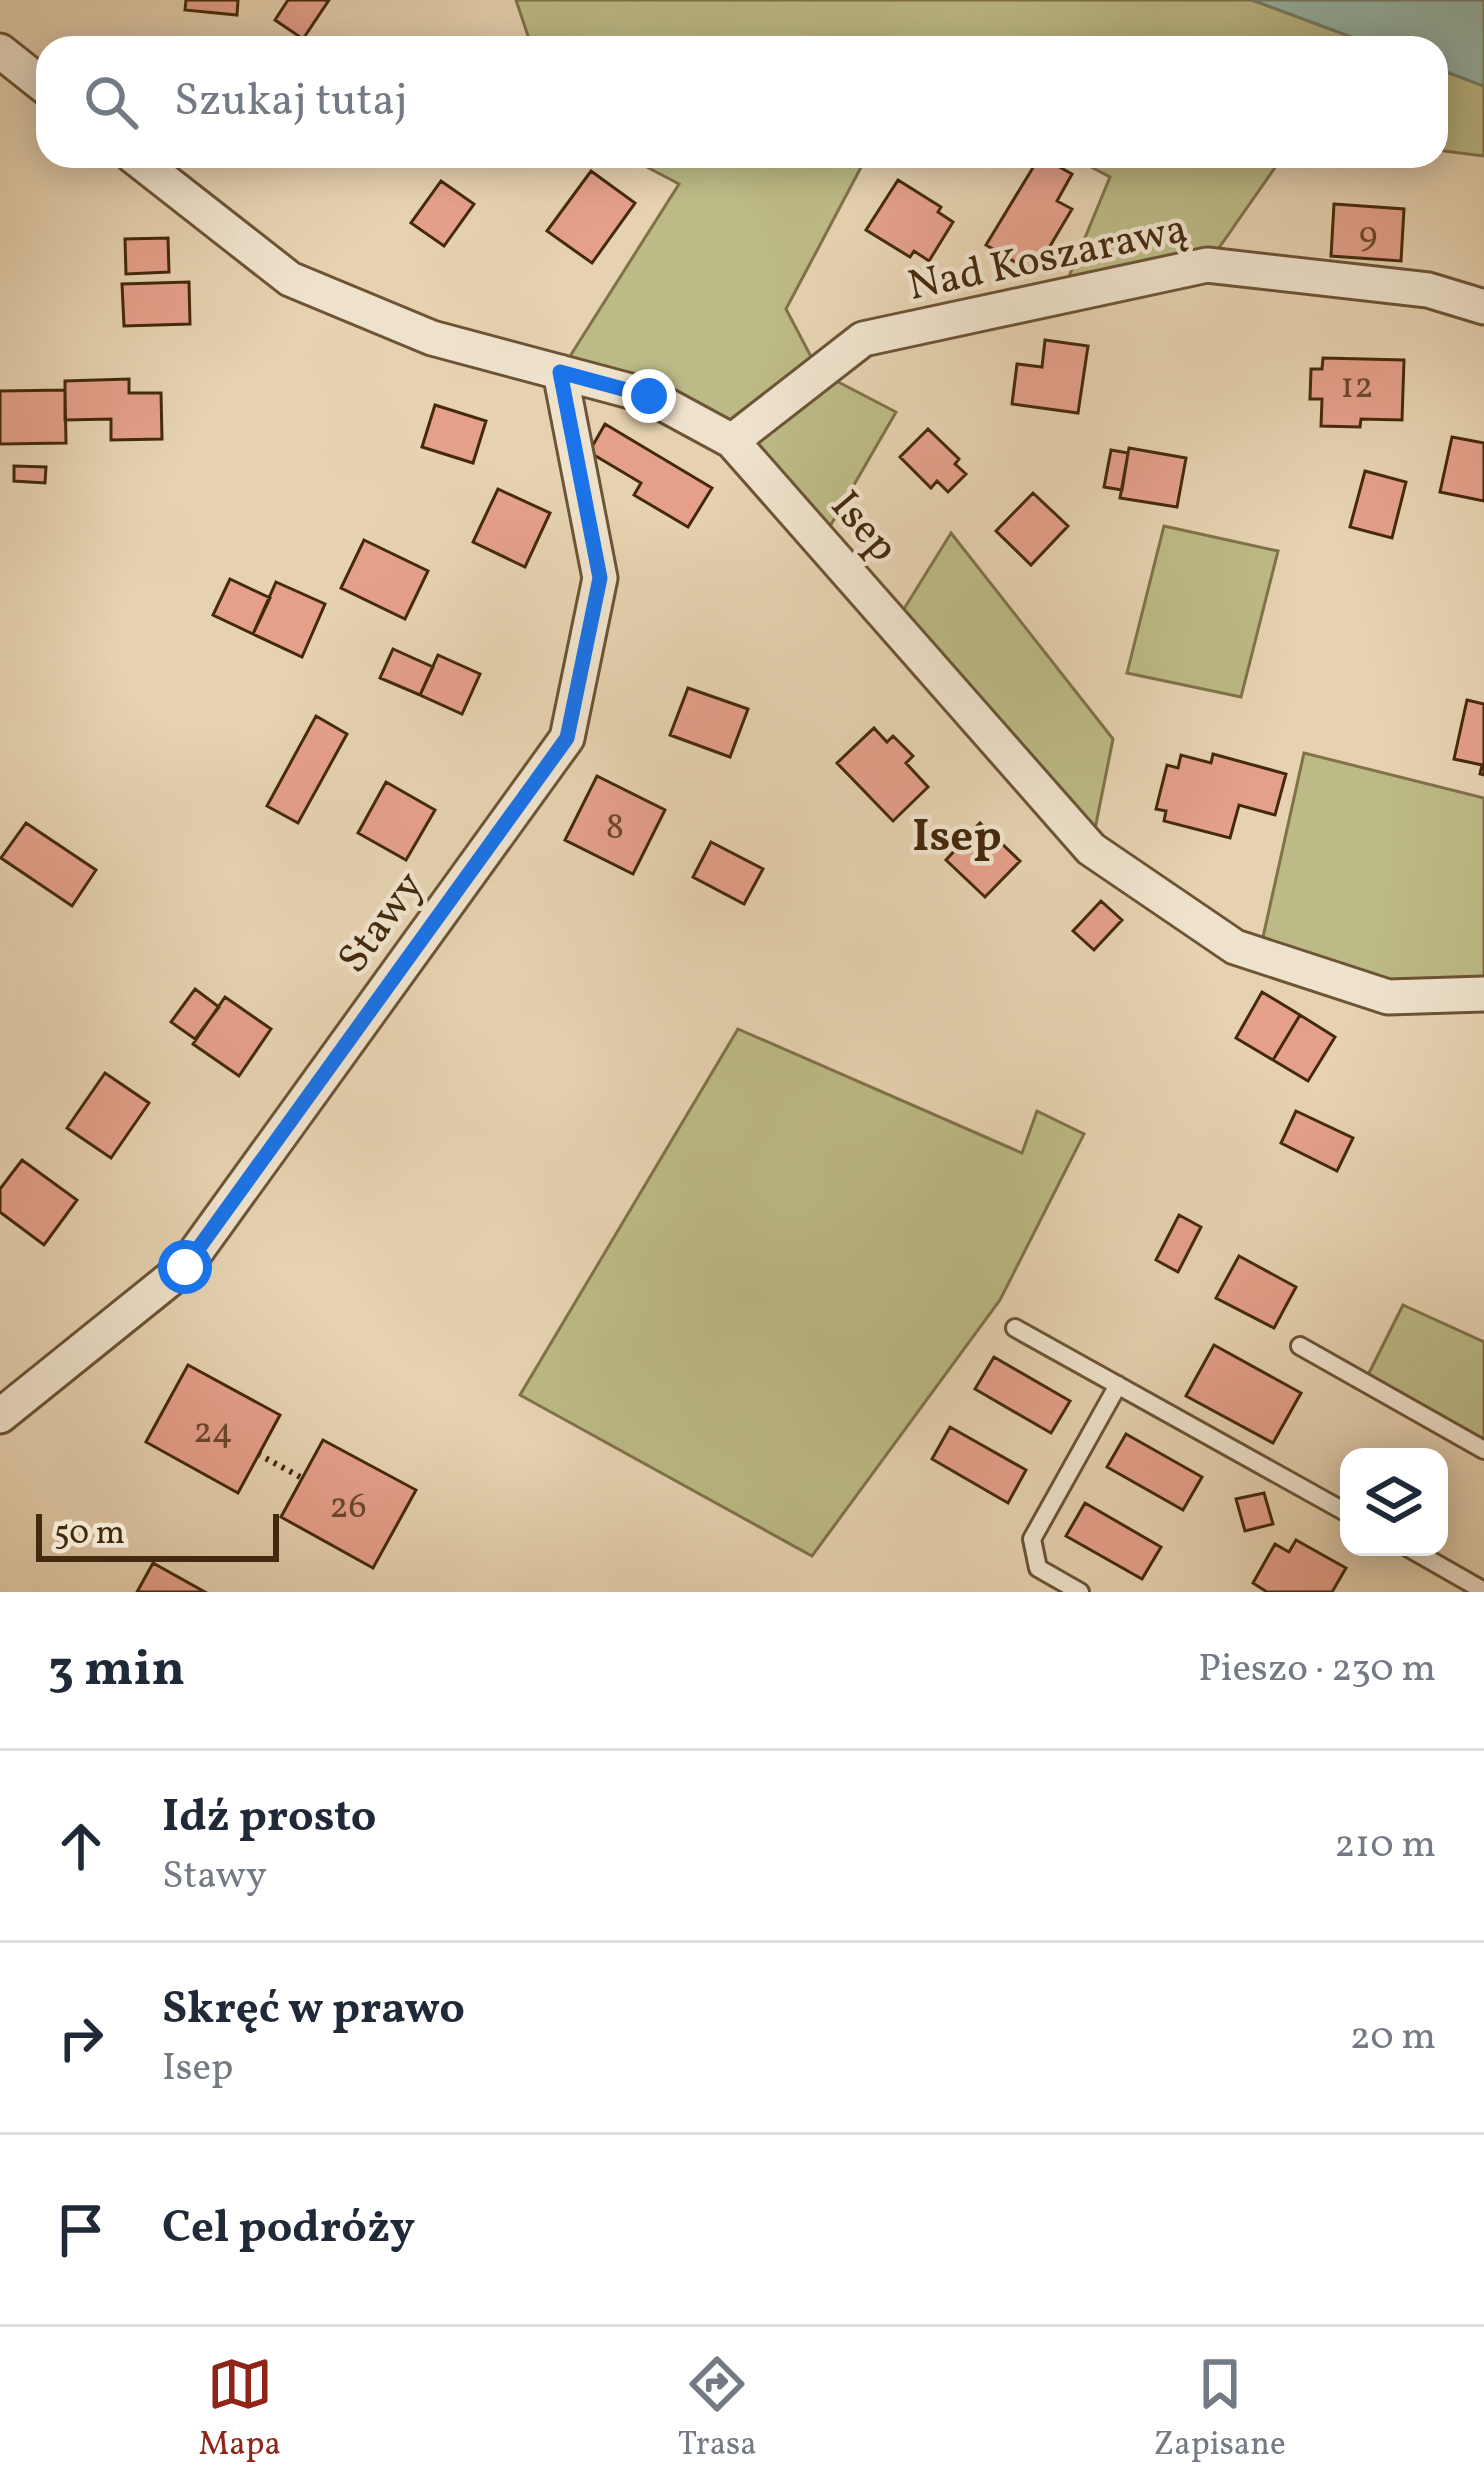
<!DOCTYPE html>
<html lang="pl">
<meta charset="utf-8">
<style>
:root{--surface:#fff;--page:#f2f2f3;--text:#1f2937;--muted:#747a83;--line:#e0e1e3;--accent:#8f2418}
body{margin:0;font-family:Vollkorn,serif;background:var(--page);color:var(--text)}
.controls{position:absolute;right:36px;bottom:36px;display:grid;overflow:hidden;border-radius:24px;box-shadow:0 6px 30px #0003}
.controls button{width:108px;height:108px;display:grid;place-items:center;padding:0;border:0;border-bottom:3px solid var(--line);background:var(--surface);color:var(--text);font:60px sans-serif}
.scale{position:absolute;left:36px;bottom:30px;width:243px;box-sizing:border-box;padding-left:12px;border:6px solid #442a0c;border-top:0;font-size:33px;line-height:42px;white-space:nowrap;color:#442a0c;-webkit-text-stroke:9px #efe2cc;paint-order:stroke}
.stop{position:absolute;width:36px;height:36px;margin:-27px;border:9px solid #1a73e8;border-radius:50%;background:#fff}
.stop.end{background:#1a73e8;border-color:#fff;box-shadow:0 3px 12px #0008}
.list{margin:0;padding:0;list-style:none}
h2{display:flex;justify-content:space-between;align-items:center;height:156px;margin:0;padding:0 48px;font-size:51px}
h2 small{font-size:39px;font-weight:400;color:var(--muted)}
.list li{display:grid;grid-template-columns:78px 1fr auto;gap:36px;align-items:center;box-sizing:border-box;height:192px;padding:0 48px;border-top:3px solid var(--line)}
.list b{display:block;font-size:45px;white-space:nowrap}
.list p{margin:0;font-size:39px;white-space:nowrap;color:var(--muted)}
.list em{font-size:39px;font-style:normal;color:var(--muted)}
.icon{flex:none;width:66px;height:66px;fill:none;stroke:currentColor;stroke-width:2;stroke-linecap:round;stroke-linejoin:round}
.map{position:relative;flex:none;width:1484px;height:1592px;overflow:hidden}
.search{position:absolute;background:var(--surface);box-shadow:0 6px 30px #0003;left:36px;right:36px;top:36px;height:132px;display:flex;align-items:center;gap:30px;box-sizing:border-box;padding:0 42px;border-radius:36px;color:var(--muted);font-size:45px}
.sheet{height:732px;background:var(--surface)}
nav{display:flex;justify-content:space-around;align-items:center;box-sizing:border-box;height:168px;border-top:3px solid var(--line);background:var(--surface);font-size:33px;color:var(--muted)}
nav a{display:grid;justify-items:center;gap:6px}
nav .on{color:var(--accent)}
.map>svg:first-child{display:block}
</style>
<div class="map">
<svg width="1484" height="1592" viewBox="0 0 1484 1592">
<rect width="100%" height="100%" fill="#e6d2b0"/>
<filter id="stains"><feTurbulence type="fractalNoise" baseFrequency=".00167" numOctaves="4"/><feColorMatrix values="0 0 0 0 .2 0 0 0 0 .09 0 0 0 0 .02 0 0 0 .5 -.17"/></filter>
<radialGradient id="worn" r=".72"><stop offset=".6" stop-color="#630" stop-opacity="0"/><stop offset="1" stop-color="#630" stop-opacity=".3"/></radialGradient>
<path fill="#bcba86" stroke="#807249" stroke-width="3" d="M516,0H1252L1381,48H532Z
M1436,68L1484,86V156L1436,150Z
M626,156H867L786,309L819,372L896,412L821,542L732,441L560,372L679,184Z
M1070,156H1283L1207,265L1061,296L1110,177Z
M1164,526L1278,551L1241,697L1127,673Z
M951,533L1113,739L1091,849L894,625Z
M1304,753L1484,798V994L1388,997L1259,955Z
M738,1029L1022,1153L1037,1111L1084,1134L1000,1300L812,1556L520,1395Z
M1403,1305L1484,1342V1442L1368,1375Z"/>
<path fill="#96b8aa" stroke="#757f6b" stroke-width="3" d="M1252,0H1484V86L1436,68V48H1381Z"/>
<path fill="#e5a08a" stroke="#442a0c" stroke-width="3" d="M186,0H238L237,15L185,10Z
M288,0H329L303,39L275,20Z
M1040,156L1072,174L1057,201L1072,209L1034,273L986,245Z
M591,171L635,203L592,263L547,231Z
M898,180L941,207L938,212L953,222L929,261L914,251L910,257L866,230Z
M441,181L474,204L444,246L411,223Z
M1334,204L1404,209L1401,261L1331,256Z
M168,238L169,272L126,274L125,239Z
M189,282L190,324L124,326L122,284Z
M1045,340L1088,346L1078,413L1012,404L1017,364L1042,367Z
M1323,358L1404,360L1402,420L1361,419L1360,427L1321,426L1322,399H1310L1311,369H1322Z
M129,379V393H161L162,439L111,440V419L65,420V381Z
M65,390L66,443L0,444V391Z
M435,405L486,421L473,463L422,447Z
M605,424L712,488L688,527L634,495L641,483L589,452Z
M928,429L959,459L955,464L966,474L948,492L937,481L931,488L900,457Z
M1452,437L1484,443V501L1440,492Z
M1129,448L1186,458L1177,507L1120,498Z
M1111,450L1128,453L1122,490L1104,487Z
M14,466L46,467L45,483L14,481Z
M1365,471L1406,482L1392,538L1350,527Z
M498,489L550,513L525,567L473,542Z
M1033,493L1068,526L1031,565L996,531Z
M364,540L428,571L405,619L341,588Z
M230,579L270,598L253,634L213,615Z
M276,582L325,604L302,657L253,634Z
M393,649L433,667L420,695L380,678Z
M438,655L480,674L462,714L420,695Z
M688,688L748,709L730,757L670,735Z
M1467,700L1484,704V775L1480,774L1482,765L1454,759Z
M316,716L347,734L298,823L267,806Z
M874,728L887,742L893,736L913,756L906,763L928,787L893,821L837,763Z
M1213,754L1286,774L1275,815L1239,805L1230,838L1164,821L1166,811L1156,809L1167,765L1178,768L1181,755L1211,763Z
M597,776L665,810L633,874L565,840Z
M386,782L435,810L406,860L358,833Z
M26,823L96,870L72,906L1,858Z
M980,823L1020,861L985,897L946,860Z
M711,842L763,869L744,904L693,877Z
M1101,901L1122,920L1094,950L1073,931Z
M195,989L219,1007L195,1039L171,1022Z
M1262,992L1300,1015L1273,1060L1236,1038Z
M225,997L271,1029L239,1076L193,1044Z
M1300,1015L1335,1037L1308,1081L1273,1060Z
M105,1073L149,1103L111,1158L67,1128Z
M1296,1111L1353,1138L1337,1171L1281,1143Z
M22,1160L77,1200L44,1245L0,1212V1189Z
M1179,1215L1201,1227L1178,1272L1156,1260Z
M1239,1256L1296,1287L1274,1328L1216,1298Z
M1214,1345L1301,1393L1273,1443L1186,1396Z
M994,1357L1070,1401L1051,1433L975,1389Z
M188,1365L280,1415L238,1493L146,1442Z
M950,1427L1026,1470L1008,1503L932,1459Z
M1126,1434L1202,1477L1183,1510L1107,1467Z
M323,1440L416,1490L373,1568L281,1517Z
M1264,1493L1273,1524L1245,1531L1236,1499Z
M1085,1503L1161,1547L1142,1579L1066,1536Z
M1296,1540L1346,1568L1332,1592H1267L1253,1583L1275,1544L1289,1552Z
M153,1563L205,1592H137Z"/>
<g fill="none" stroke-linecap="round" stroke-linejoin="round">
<g stroke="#6c5435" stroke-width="22">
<path id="lane" d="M1015,1328L1349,1514
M1300,1346L1484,1450
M1407,1547L1484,1591
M1080,1592L1038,1568L1032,1539L1118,1385"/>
</g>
<g stroke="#6c5435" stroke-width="39">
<path id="street" d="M0,51L48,89
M133,156L290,279L432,338L649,396L732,441L1091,849L1235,947L1388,997L1484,994
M732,441L863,339L1207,265L1428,290L1484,307
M0,1416L185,1267L567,738L600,578L560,372"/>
</g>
<path stroke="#442a0c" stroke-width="6" stroke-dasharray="3 6" stroke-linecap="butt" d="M258,1454L302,1478"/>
<use href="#lane" stroke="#efe2cc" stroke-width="16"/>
<use href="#street" stroke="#efe2cc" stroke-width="33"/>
</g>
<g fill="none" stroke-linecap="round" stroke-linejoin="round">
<path stroke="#1a73e8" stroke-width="15" d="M185,1267L567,738L600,578L560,372L649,396"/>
</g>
<g text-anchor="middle" stroke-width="9" stroke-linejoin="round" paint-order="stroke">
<g font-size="36" fill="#6c482c">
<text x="1368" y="245">9</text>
<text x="1357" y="397">12</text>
<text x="615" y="838">8</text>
<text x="213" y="1442">24</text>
<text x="348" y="1517">26</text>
</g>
<g font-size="42" fill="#442a0c" stroke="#efe2cc">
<text transform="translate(1047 255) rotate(-12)" y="15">Nad Koszarawą</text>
<text transform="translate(866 525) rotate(49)" y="15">Isep</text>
<text transform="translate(379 921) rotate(-54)" y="15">Stawy</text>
</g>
<g font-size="45" font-weight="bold" fill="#442a0c" stroke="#efe2cc">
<text x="957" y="850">Isep</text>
</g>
</g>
<rect width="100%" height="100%" filter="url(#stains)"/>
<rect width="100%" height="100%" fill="url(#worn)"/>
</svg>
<div class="controls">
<button><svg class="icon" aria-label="layers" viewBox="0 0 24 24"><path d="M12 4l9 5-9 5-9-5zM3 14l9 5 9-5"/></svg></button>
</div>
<div class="scale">50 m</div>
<div class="stop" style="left:185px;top:1267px"></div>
<div class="stop end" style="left:649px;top:396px"></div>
<div class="search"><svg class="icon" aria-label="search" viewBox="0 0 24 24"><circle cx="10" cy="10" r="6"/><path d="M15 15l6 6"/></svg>Szukaj tutaj</div>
</div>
<section class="sheet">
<h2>3 min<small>Pieszo · 230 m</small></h2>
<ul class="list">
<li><svg class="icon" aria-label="ahead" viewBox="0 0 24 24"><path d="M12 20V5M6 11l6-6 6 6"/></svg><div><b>Idź prosto</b><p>Stawy</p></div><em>210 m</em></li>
<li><svg class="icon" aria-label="right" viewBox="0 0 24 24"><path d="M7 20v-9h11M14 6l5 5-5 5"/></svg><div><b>Skręć w prawo</b><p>Isep</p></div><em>20 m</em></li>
<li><svg class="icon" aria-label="arrive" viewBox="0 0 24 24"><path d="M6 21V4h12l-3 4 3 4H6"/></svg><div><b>Cel podróży</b></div></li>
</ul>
</section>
<nav>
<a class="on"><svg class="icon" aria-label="map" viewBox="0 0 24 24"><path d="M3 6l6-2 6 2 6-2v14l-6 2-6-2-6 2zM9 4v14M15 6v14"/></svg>Mapa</a>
<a><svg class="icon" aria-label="directions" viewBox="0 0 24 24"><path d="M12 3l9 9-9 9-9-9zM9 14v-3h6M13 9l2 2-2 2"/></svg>Trasa</a>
<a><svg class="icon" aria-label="saved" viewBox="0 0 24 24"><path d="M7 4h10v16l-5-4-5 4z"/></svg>Zapisane</a>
</nav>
